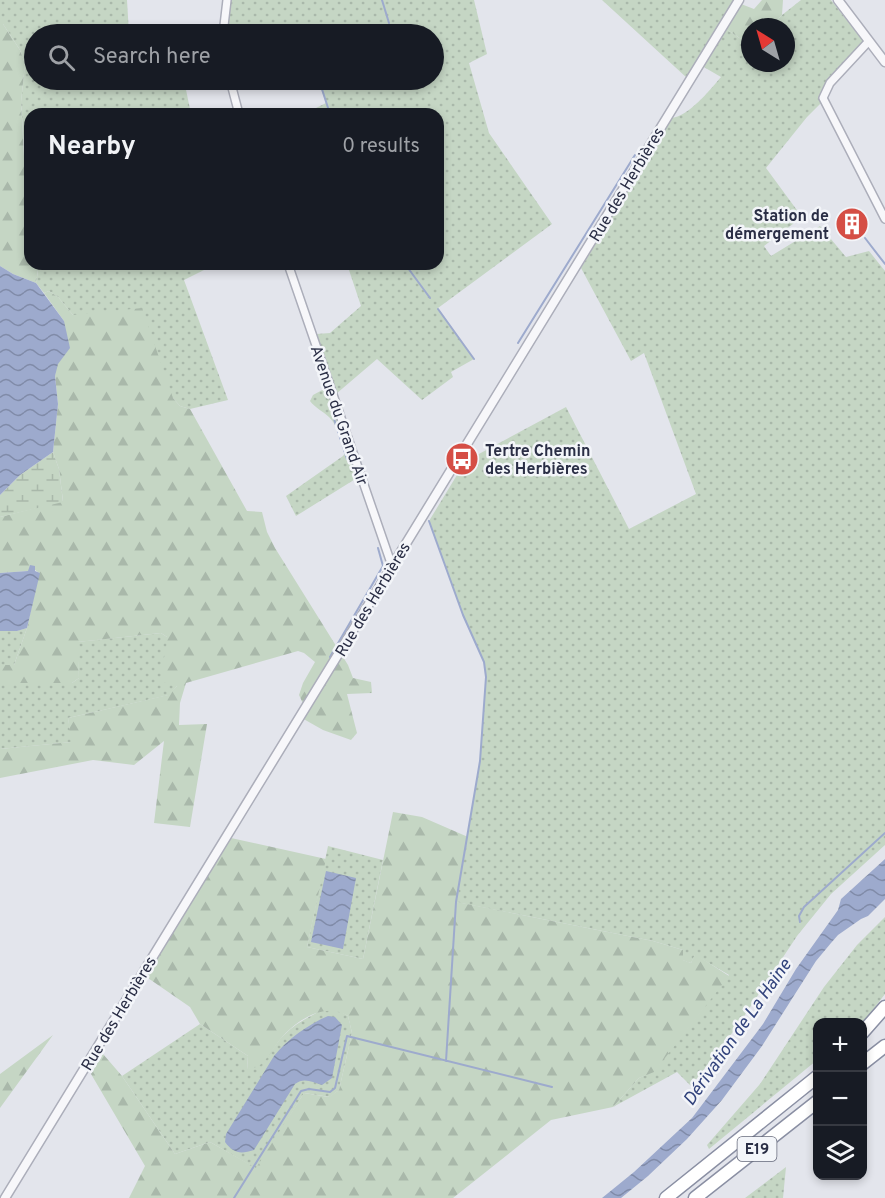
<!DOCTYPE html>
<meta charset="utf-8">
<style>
:root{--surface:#171b24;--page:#20242c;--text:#f1f3f6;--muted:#9ea1a6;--line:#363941}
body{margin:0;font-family:Overpass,sans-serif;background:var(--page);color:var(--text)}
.controls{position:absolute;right:18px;bottom:18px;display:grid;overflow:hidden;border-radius:12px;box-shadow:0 3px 9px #0003}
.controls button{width:54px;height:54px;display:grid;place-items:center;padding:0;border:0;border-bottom:2px solid var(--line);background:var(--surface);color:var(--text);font:30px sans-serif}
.compass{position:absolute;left:741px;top:18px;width:54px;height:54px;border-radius:50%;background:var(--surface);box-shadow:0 3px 9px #0003;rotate:323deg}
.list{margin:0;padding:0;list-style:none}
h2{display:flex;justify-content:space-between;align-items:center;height:78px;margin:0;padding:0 24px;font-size:26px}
h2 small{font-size:20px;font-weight:400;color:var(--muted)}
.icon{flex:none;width:33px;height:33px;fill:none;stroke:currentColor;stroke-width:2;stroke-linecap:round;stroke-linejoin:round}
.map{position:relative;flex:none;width:885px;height:1198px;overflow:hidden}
.search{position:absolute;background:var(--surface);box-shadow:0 3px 9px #0003;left:24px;top:24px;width:420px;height:66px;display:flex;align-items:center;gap:15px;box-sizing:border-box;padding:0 21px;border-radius:33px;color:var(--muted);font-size:22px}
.panel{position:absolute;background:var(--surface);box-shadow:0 3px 9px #0003;left:24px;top:108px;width:420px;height:162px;border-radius:18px}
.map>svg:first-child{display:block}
</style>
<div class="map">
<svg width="885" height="1198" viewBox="0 0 885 1198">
<defs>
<pattern id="grass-dots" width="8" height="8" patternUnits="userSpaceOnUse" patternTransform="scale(1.5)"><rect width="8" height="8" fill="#c5d6c4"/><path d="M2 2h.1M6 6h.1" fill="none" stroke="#a9b8aa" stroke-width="1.8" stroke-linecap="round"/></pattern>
<pattern id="forest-firs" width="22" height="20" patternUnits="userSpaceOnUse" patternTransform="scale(1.5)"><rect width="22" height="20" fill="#c5d6c4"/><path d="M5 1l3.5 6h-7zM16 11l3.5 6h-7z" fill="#a9b8aa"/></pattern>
<pattern id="wetland-marsh" width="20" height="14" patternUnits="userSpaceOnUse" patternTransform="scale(1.5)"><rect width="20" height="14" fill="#c5d6c4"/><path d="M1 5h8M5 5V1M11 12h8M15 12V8" fill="none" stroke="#a9b8aa"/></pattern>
<pattern id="water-waves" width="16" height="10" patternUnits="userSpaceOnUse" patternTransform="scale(1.5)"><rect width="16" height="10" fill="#9daacd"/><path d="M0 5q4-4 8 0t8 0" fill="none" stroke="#808ba8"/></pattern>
</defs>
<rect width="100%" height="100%" fill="#e3e5ec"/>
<path fill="url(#grass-dots)" d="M0,0H127L129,34H34V80H184L191,114H30V242L21,102L25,64L20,50L3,24H0Z
M231,0H474L487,54L469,63L489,133L552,224L438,308L474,359L451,372L453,377L422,400L377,359L336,394L317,334L330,333L361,306L347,264H438V114H304L326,103L318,80H434V34H302L299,24L231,33L227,31Z
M602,0H735L687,78Z
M801,0H831L864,42L827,83L820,94L821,103L807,117L766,168L802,217L764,246L771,256L820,226L846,257L869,251L885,271V845L831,894L797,936L739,1024L691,1086L677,1072L613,1107L639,1078L654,1071L729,975L695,955L691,963L682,960L683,950L653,941L456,902L480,761L486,677L484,662L463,615L429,521L471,452L477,455L566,407L629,529L696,494L644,353L631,361L581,268L671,118C688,117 710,90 721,77L702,66L726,29L750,45V63H786V27H770L782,15Z
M34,264H216L184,280L228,400L190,409L180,406L173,398L73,315L58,297L49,291L44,293L36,283L38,271Z
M326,388L357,478L296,516L286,496L343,456L345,453C341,440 338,426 329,417C323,411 315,408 310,401L313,395Z
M27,628L14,665H0V631H16Z
M161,633L167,637L177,686L169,695L68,718L72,742L0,749V683H72L79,678L77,642Z
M328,846L383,860L363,959L307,947Z
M885,917V994L863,1023L818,1022L817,1060L709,1149L707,1145L760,1084L824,987L857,945Z
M325,1009L338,1010L348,1016L352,1033L339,1090L330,1097L304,1093L257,1169L210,1142L175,1154L122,1076L200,1024L248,1056L247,1069C268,1064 270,1049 284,1035C296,1023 310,1016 325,1009Z
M786,1167L783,1198H745Z"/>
<path fill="url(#forest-firs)" d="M762,0H783L782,15L770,27H750V45L726,29L741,4L754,9Z
M0,24H3L20,50L25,64L21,102L30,264H34L38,270L36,283L13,274L0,266Z
M49,291L58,297L73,315L142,308L173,398L180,406L190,409L247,511L262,512L267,532L275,548L348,665L353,678L371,682L372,693L347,694L357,733L351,740L323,730L300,717L305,708L299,695L303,683L315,662L304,653L298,651L186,683L180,703L179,725L207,724L190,827L154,823L164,741L134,765L93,760L0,778V749L71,742L68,718L168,695L177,686L163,682C158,667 168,653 167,637L161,633L78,642L79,678L72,683H0V665H14L27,628L39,573L30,566L29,571L0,573V517L63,501L59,469L53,452L58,404L55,376L64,321L44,293Z
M393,812L422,817L468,837L457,902L653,941L683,950V960L691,963L695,954L729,976L654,1072L639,1078L613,1107L551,1120L453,1198H129L145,1166L91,1074L103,1054L122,1076L175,1154L210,1142L256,1168L304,1093L329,1097L339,1090L352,1033L348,1016C326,1002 300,1018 283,1036C275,1045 269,1058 260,1065C256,1068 250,1068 247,1070L248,1056L200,1024L190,1007L145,976L231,838L326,859L307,947L363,959Z
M53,1035L0,1108V1074Z"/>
<path fill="url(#wetland-marsh)" d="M53,452L59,469L63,502L0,517V495L20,475Z"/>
<path fill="url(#water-waves)" d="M0,266L13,274L36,283L64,321L70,348L58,364L55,376L58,404L53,452L20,475L0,495Z
M30,565L35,566V571L40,573L27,628L17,631H0V573L28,571Z
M885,859V899L868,916L861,919L838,935L831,943L816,961L762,1046L722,1100L687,1139L648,1176L621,1198H602L634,1172L692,1118L763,1024L796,969L838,910L841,899Z
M326,871L356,878L343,949L311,942Z
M328,1016L335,1017L342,1025L332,1078L322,1085C312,1082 304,1077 295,1084L254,1150C241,1154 234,1154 225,1142L226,1134L274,1056C288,1039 307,1025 328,1016Z"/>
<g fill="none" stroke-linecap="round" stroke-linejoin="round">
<path stroke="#9daacd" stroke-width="2" d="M382,0L389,23
M301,32L302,34
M319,80L330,114
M865,238L885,264
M405,264L430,298
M438,309L474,359
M518,343L635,155
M334,419L347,459
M429,521L463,615L484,662L486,677L480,761L456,902L446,1061
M330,657L383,566L378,548
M800,922L799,916L804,907L885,833
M234,1198L301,1091L309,1089L330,1092L335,1088L347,1036L552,1087"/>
<g stroke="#acaeba" stroke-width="10">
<path id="minor" d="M223,34L227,0
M869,41L830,83L823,98L885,219
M230,80L239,114
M288,264L392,566"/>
</g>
<g stroke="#acaeba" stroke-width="11">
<path id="tertiary" d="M838,0L885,62
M5,1198L739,0"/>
</g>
<g stroke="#8a8fa3" stroke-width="15">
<path id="motorway" d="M862,1033L885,1007
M862,1064L885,1046
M666,1198L818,1076
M695,1198L818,1101"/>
</g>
<use href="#minor" stroke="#f7f7fa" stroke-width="7"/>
<use href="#tertiary" stroke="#f7f7fa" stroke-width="8"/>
<use href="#motorway" stroke="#fff" stroke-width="12"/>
</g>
<defs>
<g id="building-disc" transform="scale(1.725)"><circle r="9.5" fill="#d54e45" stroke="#f3f5f9"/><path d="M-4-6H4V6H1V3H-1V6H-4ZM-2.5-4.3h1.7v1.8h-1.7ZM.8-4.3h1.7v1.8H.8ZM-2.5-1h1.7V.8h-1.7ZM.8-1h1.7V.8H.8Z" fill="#fff"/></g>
<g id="bus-disc" transform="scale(1.725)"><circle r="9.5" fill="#d54e45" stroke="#f3f5f9"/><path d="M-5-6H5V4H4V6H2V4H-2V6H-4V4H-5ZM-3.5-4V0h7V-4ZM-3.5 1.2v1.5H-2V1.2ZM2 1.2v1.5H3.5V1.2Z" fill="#fff"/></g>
</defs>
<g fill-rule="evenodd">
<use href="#building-disc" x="852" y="224"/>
<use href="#bus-disc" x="462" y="459"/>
</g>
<g text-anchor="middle" stroke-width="5" stroke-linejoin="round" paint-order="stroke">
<rect fill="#f3f5f9" stroke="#666a7b" stroke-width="1.5" x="737.5" y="1137" width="39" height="24" rx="4.5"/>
<g font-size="15" font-weight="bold" fill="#2a2e45">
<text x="757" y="1154">E19</text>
</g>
<g font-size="16" fill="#2a2e45" stroke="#f3f5f9">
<text transform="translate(626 184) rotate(-59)" y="6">Rue des Herbières</text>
<text transform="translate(340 415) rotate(71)" y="6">Avenue du Grand Air</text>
<text transform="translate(372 599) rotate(-59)" y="6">Rue des Herbières</text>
<text transform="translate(118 1013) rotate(-59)" y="6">Rue des Herbières</text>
</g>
<g font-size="16" font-weight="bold" fill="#2a2e45" stroke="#f3f5f9" text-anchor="end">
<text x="829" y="221">Station de<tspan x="829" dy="18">démergement</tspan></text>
<text x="485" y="456" text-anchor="start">Tertre Chemin<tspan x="485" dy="18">des Herbières</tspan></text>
</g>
<g font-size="18" font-style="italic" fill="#32437c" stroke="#f3f5f9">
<text transform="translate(737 1032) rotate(-55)" y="6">Dérivation de La Haine</text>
</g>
</g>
</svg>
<div class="controls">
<button>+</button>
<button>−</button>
<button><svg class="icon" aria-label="layers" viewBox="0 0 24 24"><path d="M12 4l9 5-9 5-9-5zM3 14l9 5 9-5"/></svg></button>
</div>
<svg class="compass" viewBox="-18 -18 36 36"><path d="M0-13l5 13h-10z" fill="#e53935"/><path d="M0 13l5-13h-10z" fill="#9ea1a6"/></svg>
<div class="search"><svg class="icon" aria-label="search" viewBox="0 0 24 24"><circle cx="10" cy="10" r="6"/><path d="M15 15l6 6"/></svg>Search here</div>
<section class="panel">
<h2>Nearby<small>0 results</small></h2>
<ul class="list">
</ul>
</section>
</div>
